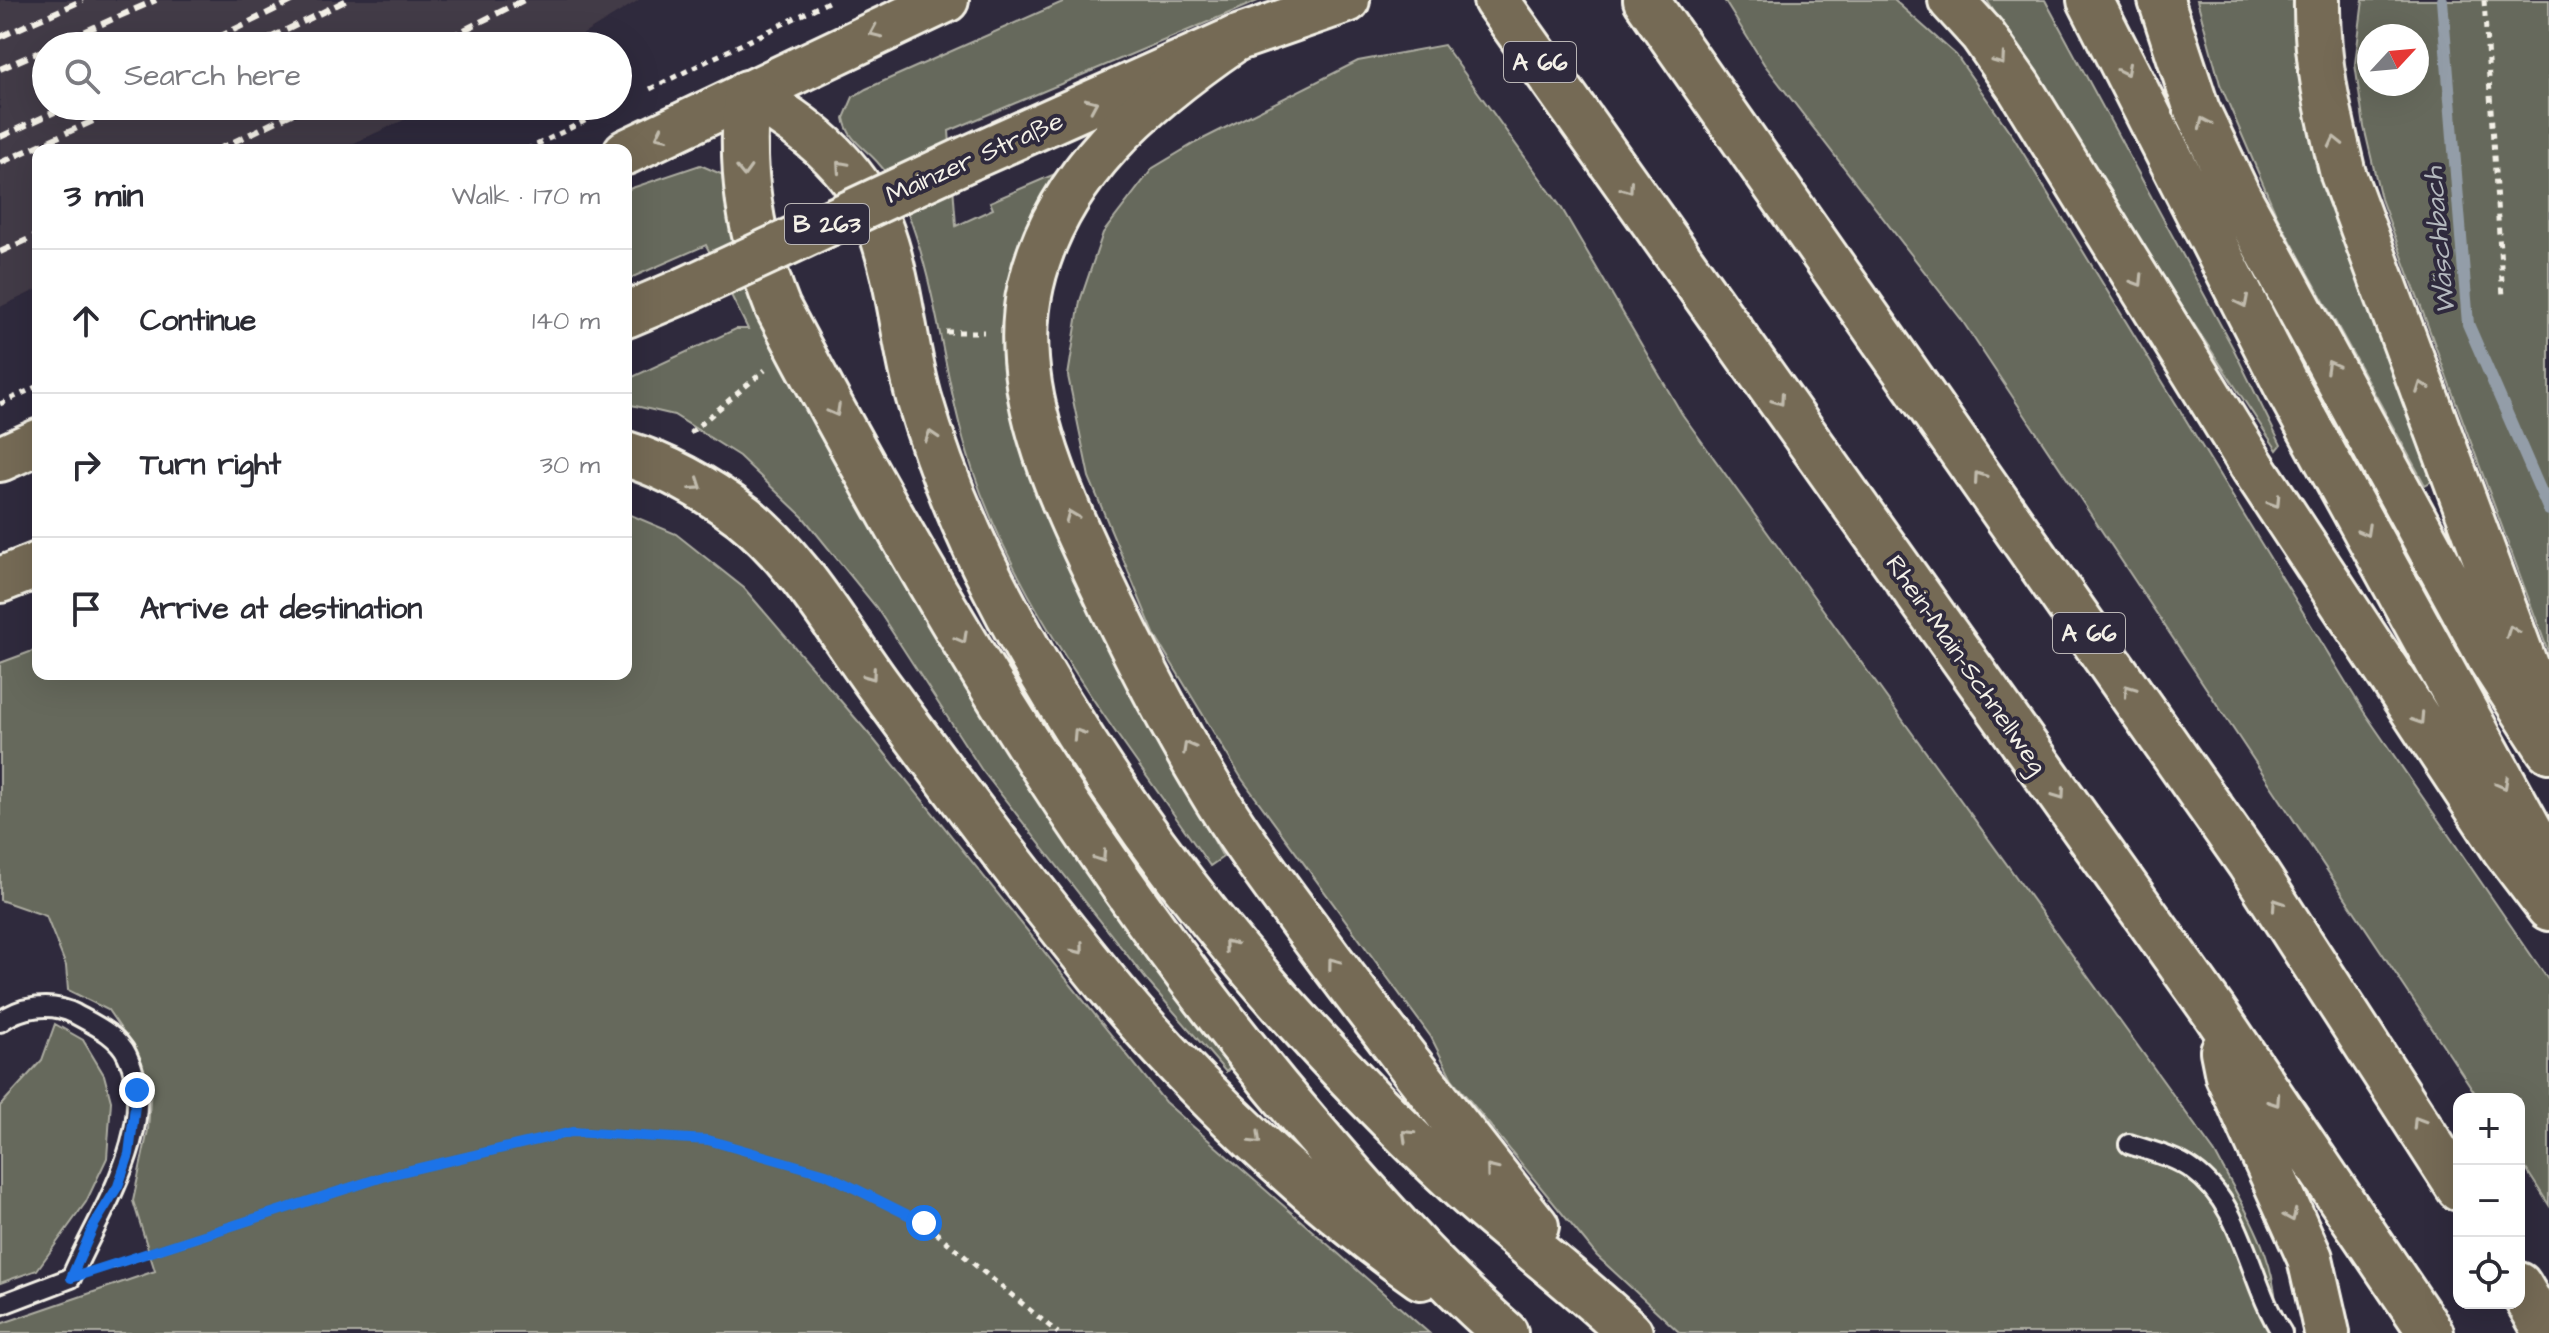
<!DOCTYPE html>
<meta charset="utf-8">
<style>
:root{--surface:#fff;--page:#f7f7f7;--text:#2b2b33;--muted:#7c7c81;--line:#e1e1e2}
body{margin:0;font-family:"Architects Daughter",sans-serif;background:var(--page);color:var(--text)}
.controls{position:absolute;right:24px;bottom:24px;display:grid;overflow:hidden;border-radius:16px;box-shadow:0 8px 32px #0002}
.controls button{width:72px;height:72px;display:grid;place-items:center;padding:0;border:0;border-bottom:2px solid var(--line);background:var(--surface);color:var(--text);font:40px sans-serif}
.compass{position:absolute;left:2357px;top:24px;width:72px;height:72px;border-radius:50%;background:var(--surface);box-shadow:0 8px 32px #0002;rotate:64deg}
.stop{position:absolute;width:24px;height:24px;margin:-18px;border:6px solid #1a73e8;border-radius:50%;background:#fff}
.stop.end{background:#1a73e8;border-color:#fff;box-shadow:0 2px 8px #0008}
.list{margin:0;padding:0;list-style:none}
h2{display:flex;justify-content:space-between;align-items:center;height:104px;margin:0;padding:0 32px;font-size:34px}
h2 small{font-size:26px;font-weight:400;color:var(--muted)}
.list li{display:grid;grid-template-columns:52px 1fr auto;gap:24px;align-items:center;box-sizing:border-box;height:144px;padding:0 32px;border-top:2px solid var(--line)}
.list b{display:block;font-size:30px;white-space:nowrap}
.list em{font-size:26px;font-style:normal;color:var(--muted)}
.icon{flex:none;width:44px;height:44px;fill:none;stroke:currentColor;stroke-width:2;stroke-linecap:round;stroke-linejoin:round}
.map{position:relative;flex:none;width:2549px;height:1333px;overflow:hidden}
.search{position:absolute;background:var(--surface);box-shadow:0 8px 32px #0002;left:32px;top:32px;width:600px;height:88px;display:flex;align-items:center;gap:20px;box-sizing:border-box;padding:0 28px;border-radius:44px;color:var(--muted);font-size:30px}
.panel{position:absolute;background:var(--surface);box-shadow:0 8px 32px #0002;left:32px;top:144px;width:600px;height:536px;border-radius:16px}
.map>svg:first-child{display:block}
</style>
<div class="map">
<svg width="2549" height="1333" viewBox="0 0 2549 1333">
<rect width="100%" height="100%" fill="#2f2a3d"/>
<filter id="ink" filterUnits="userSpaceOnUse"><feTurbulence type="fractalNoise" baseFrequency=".0125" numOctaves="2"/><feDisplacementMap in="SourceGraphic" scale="16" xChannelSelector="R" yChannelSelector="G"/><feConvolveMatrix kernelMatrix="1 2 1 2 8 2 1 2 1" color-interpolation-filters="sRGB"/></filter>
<g filter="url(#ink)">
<path fill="#423a46" d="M0,0H639L564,46H46V106H434L339,150H38V289L0,307Z"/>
<path fill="#66695b" stroke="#adada2" stroke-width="2" fill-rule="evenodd" d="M1067,0H1260L949,131L956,226L993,209L990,202L1062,171L1031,240L1064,552L1108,648L1223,857L1210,866C1123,740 1022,616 972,468C944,384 939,293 907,211C901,196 890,176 879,164C865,147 848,141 844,118L853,97L866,89Z
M1724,0H1894L1956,55L2014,138L2364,712L2549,981V1205L2519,1158V1099H2479L1961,319L1764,64Z
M1987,0H2045L2233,348L2281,445L2277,450L2076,146Z
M2197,0H2301L2342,233L2432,481L2425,485L2276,214L2220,84Z
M2363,0H2549V654L2381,199L2364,127L2355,64ZM2369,36H2417V84H2369Z
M1444,45L1561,207L1682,414L2215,1153C2248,1217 2280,1258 2277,1333H1680L1597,1256L1452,1079L1431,1037L1242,779L1155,636L1089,477L1068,376L1080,301L1103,233L1153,168L1195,143L1358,61Z
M700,165L728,177L736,212L733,236L736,255C872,542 1031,819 1232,1066L1226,1072L1150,984L981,769L876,607L803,517L739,456L674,415L631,405L626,380L736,329H748L706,245L626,280V190Z
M626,513L676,534L744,588L875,741L1165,1102L1429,1333H0V1324L155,1271L133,1201L148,1130L151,1087L136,1051L108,1010L68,990L66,966L46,916L0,900V663L38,649V674H626Z
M55,1024L83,1040L104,1075L111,1101L107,1158L86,1202L37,1270L0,1283V1106L42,1060Z"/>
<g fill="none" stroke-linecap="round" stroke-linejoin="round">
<path stroke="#939da8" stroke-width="12" d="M2442,0L2468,324L2549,510"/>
<g stroke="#f4f1e8" stroke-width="24">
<path id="lane" d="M0,1022C20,1006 52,1002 75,1014C93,1024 118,1035 127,1055C162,1126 98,1214 71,1278L0,1305
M2129,1144C2150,1151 2175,1157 2193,1170C2244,1206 2249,1283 2282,1333"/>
</g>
<g stroke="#f4f1e8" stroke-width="50">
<path id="primary" d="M626,152L946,0
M969,158L1235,39L1347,0
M626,315L685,290
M0,459L38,442
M0,580L38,565"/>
</g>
<g stroke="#f4f1e8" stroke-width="50">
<path id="highway" d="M1496,0L2215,1013L2431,1333
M1646,0L2250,864L2459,1188
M1951,0L1982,34L2019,87L2253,467L2505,850L2549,908
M2090,0L2287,387L2549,865
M2161,0L2197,110L2237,194L2491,660L2549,750
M2317,0C2316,60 2329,116 2343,174L2536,695
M1235,39C1146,100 1056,175 1031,285C1008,384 1057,490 1099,578C1137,659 1179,740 1227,816C1259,866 1296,913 1331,961C1398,1050 1466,1138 1536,1226
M626,454C669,467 707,489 743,516C799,560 838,630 879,686C953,787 1028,887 1107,984C1192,1087 1312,1201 1421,1277
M2223,1051L2228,1076L2310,1258L2327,1333
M2519,1285L2547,1333
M1505,1333C1434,1271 1370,1197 1309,1126C1094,875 931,598 778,308C749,236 740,170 747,93C801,123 854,163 878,223C900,278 903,341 919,398C941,474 972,546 1009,615C1127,834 1282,1021 1464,1190C1518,1239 1577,1282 1630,1333"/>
</g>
<path stroke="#f4f1e8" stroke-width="5" stroke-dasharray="6 6" stroke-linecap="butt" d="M2484,0L2503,297
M650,89L832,0
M526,150L603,112
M946,332H984
M0,404L38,386
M690,433L765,370
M111,1266L389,1175L572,1132L708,1140L826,1174L924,1223L1058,1333"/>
<use href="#lane" stroke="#2f2a3d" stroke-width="18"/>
<use href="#primary" stroke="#746b55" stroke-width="44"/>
<use href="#highway" stroke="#746b55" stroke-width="44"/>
<path stroke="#f4f1e8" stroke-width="6" stroke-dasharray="12 6" stroke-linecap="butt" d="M0,37L83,0
M52,46L156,0
M201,46L294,0
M254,46L347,0
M432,46L524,0
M0,69L46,49
M0,137L68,106
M217,150L308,106
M0,163L126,106
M0,252L38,235"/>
<g stroke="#f4f1e8" stroke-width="50" stroke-linecap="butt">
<path id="primary-bridge" d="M685,290L969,158"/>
</g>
<use href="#primary-bridge" stroke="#746b55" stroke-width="44"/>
</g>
<defs><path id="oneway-chevron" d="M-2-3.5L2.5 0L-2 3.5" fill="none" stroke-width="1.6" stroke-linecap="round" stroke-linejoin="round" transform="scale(2)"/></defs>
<g stroke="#c1bbad">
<use href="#oneway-chevron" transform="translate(875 32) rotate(156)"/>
<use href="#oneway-chevron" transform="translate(2000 60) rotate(55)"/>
<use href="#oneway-chevron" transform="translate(2125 70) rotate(63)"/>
<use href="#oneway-chevron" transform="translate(1092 104) rotate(-24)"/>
<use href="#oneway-chevron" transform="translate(2204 123) rotate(-115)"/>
<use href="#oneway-chevron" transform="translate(661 135) rotate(154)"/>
<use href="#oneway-chevron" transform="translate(2335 142) rotate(-103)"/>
<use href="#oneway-chevron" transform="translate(841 166) rotate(-132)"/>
<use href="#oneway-chevron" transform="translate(744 171) rotate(88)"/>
<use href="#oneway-chevron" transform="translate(1628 188) rotate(55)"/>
<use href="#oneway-chevron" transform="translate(2138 281) rotate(58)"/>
<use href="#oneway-chevron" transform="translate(2243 302) rotate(63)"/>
<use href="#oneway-chevron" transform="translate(2331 366) rotate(-119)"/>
<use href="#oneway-chevron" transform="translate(2422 387) rotate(-110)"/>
<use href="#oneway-chevron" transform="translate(1779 400) rotate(55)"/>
<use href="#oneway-chevron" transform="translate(835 411) rotate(61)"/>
<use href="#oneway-chevron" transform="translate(931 436) rotate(-108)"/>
<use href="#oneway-chevron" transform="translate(1979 477) rotate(-125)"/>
<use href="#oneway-chevron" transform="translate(697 485) rotate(34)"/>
<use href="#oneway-chevron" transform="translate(2275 502) rotate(57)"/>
<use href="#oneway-chevron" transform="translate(1071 516) rotate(-112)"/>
<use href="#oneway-chevron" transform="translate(2365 531) rotate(61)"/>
<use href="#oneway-chevron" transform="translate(2512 631) rotate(-110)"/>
<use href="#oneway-chevron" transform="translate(962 638) rotate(61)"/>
<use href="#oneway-chevron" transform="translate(871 675) rotate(54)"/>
<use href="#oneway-chevron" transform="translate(2129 690) rotate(-125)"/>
<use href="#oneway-chevron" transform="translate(2419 719) rotate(57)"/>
<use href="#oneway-chevron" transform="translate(1078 734) rotate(-123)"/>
<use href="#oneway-chevron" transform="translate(1188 747) rotate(-119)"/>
<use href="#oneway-chevron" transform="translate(2503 784) rotate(61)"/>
<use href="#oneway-chevron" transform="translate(2060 794) rotate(55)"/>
<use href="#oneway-chevron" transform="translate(1101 857) rotate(56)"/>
<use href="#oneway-chevron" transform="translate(2277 904) rotate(-124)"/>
<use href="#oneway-chevron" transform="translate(1229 945) rotate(-129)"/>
<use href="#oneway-chevron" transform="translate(1079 949) rotate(51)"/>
<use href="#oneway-chevron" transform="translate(1333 963) rotate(-127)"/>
<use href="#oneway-chevron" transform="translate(2275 1101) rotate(56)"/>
<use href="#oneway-chevron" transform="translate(2418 1122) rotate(-122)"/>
<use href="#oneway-chevron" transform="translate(1407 1135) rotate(-136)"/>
<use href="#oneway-chevron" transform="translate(1256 1139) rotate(44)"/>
<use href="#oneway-chevron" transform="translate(1491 1170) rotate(-129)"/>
<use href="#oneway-chevron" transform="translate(2291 1216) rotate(66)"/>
</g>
</g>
<g fill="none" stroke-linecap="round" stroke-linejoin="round" filter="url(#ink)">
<path stroke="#1a73e8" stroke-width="10" d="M137,1090L129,1154L118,1186L94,1225L71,1278L389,1175L572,1132L708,1140L826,1174L924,1223"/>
</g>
<g text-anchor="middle" stroke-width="8" stroke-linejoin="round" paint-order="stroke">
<g fill="#2f2a3d" stroke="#b9b5b5" stroke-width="2">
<rect x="1504" y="42" width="72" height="40" rx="6"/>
<rect x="785" y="204" width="84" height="40" rx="6"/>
<rect x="2053" y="613" width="72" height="40" rx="6"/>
</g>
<g font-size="24" font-weight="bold" fill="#f4f1e8">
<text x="1540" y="70">A 66</text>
<text x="827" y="232">B 263</text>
<text x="2089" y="641">A 66</text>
</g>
<g font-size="26" fill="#f4f1e8" stroke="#2f2a3d">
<text transform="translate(974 157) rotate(-24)" y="9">Mainzer Straße</text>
<text transform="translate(1967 664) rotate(55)" y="9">Rhein-Main-Schnellweg</text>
</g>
<g font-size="28" font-style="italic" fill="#b4b9be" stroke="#2f2a3d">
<text transform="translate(2438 241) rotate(-95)" y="10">Wäschbach</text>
</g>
</g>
</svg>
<div class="controls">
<button>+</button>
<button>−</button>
<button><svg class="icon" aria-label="locate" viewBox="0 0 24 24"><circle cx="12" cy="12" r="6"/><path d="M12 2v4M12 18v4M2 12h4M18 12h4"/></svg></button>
</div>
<svg class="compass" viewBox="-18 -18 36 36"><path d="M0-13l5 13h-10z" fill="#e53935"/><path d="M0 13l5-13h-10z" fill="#7c7c81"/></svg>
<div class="stop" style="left:924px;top:1223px"></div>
<div class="stop end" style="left:137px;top:1090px"></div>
<div class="search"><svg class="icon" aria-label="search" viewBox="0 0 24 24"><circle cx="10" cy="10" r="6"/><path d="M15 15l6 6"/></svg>Search here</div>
<section class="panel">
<h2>3 min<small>Walk · 170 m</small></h2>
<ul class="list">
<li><svg class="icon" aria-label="ahead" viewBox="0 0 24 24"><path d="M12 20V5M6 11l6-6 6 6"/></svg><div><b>Continue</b></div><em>140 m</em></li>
<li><svg class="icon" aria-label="right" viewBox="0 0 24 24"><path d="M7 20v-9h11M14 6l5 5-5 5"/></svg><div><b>Turn right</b></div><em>30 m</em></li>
<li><svg class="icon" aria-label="arrive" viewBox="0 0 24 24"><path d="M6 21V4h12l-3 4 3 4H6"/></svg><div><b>Arrive at destination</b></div></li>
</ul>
</section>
</div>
